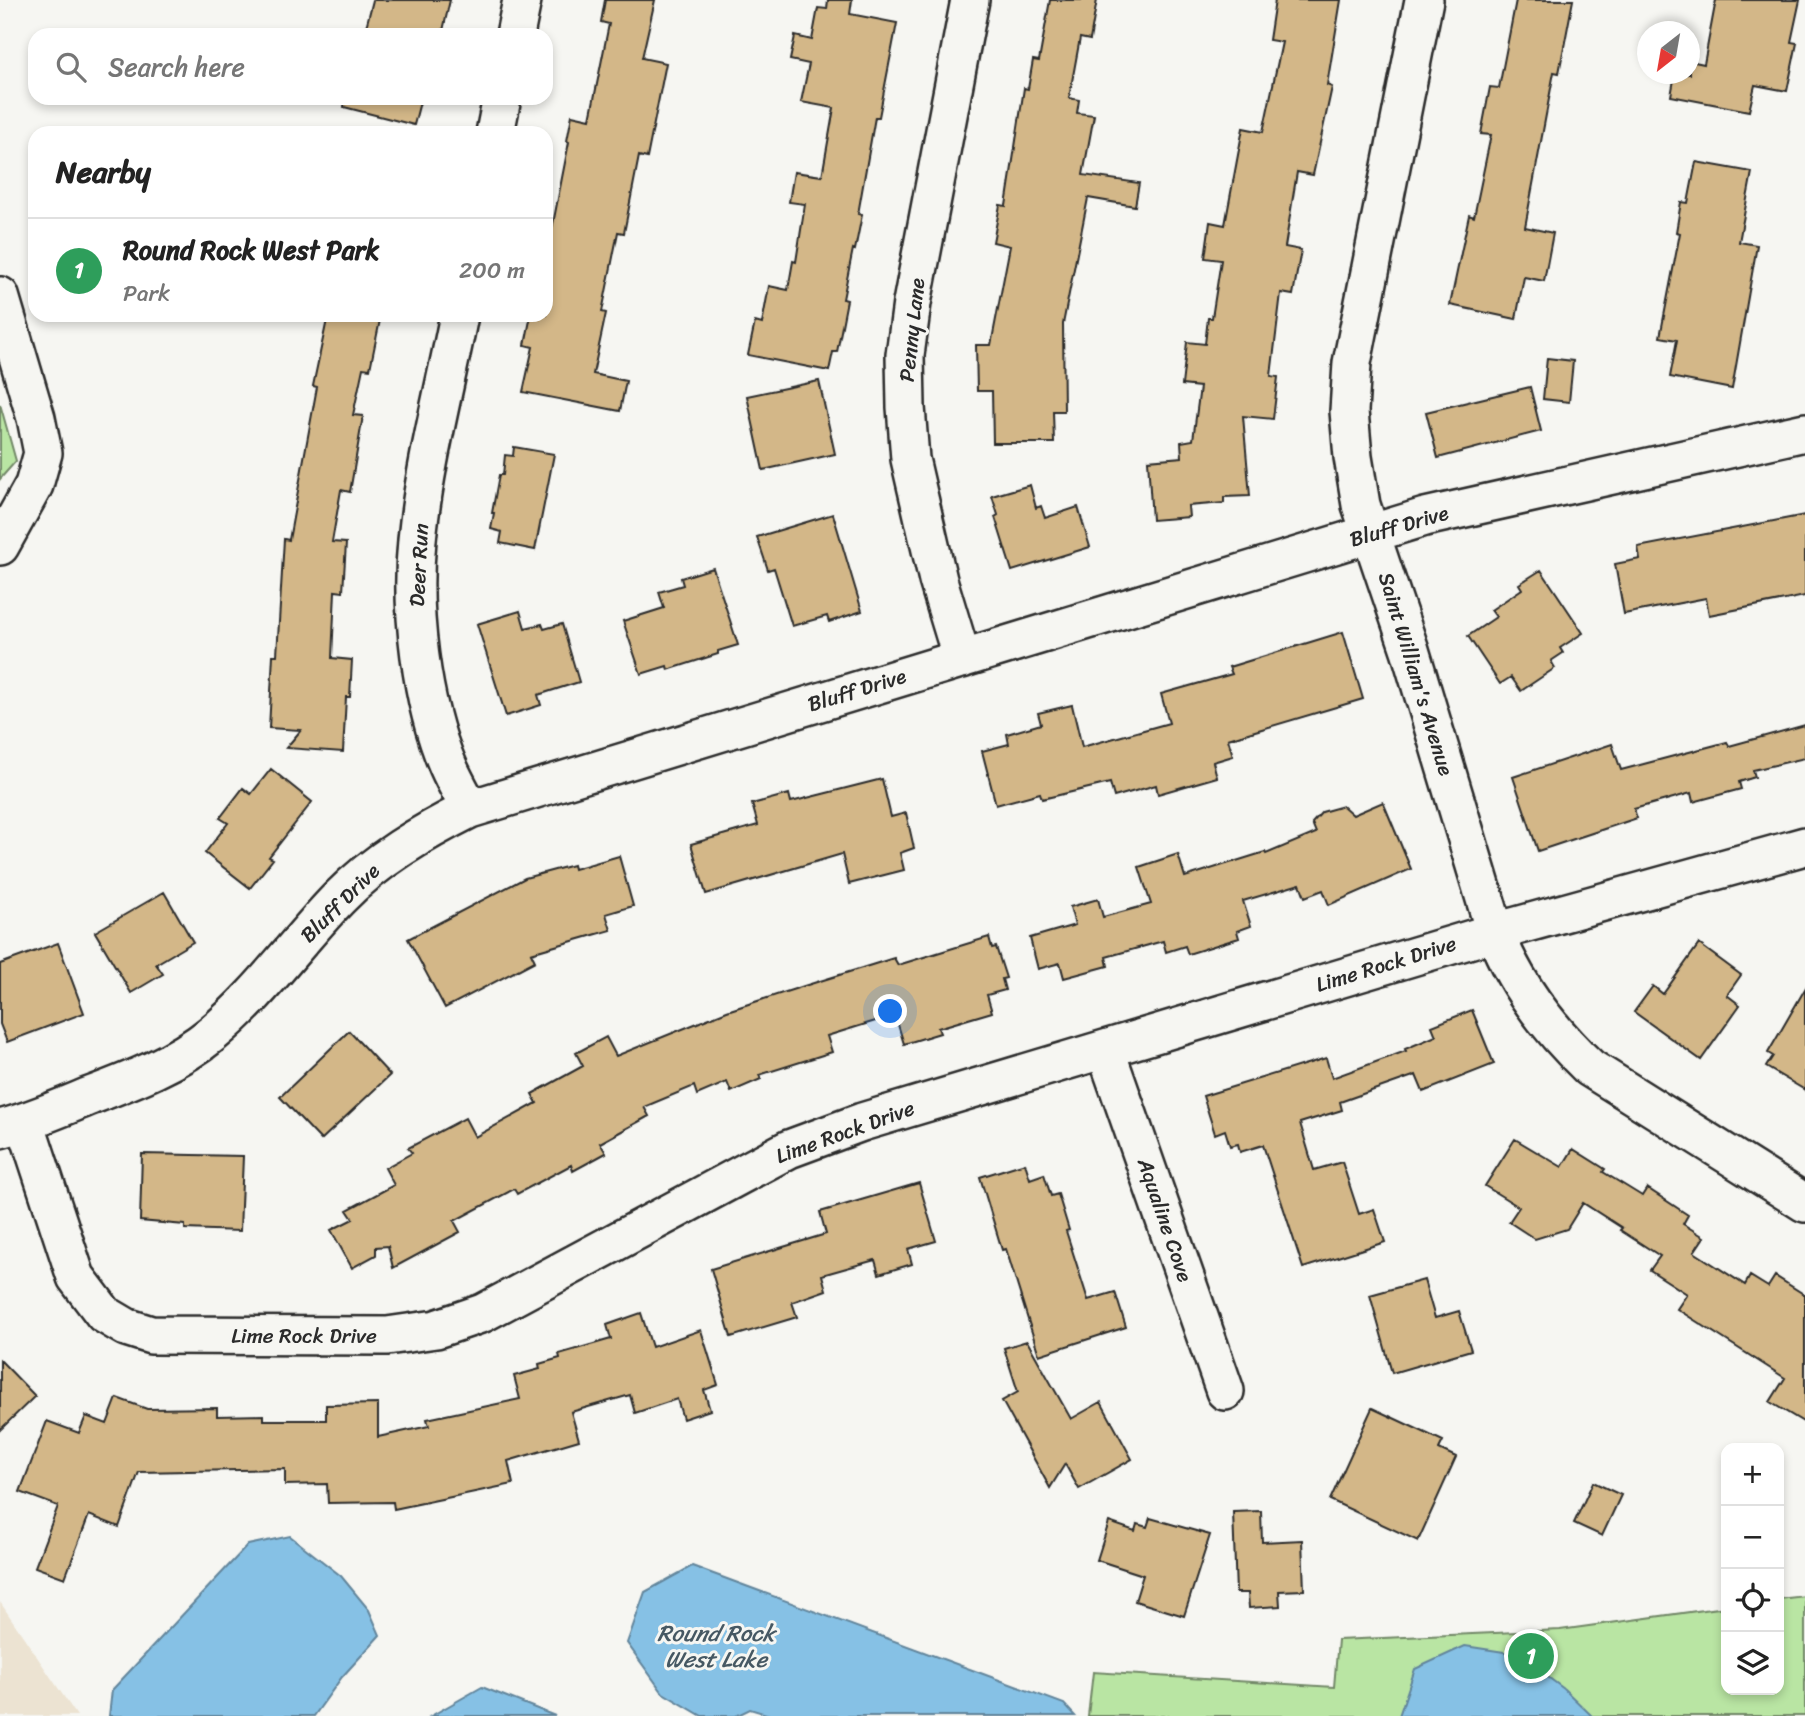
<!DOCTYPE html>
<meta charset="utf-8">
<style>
:root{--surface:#fff;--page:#f6f6f6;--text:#222;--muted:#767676;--line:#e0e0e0;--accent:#0f766e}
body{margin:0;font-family:Sriracha,sans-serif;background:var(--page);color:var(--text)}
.controls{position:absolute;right:21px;bottom:21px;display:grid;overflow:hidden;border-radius:14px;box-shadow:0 4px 10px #0003}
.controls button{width:63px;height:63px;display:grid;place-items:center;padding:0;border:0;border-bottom:2px solid var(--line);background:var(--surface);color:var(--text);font:35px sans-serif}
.compass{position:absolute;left:1637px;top:21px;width:63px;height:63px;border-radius:50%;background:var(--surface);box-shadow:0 4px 10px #0003;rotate:211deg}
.you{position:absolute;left:891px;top:1012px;width:24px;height:24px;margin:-18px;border:5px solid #fff;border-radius:50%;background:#1a73e8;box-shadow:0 0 0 10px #1a73e833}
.badge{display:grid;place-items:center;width:46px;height:46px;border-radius:50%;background:var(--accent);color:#fff;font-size:23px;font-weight:700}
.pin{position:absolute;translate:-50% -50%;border:4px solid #fff;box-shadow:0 2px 7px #0006}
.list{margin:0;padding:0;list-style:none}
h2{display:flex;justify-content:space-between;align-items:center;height:91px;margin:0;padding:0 28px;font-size:30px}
h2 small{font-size:23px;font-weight:400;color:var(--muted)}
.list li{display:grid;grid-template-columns:46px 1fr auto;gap:21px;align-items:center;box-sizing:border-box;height:105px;padding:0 28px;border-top:2px solid var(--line)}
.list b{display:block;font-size:26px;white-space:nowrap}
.list p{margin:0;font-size:23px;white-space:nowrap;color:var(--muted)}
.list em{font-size:23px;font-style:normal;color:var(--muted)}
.icon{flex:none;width:38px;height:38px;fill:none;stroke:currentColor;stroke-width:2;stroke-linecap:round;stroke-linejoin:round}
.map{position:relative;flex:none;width:1805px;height:1716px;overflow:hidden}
.search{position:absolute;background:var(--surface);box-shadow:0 4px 10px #0003;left:28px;top:28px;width:525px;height:77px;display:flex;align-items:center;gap:18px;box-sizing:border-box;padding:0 24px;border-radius:21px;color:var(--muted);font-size:26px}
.panel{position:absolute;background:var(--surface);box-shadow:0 4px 10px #0003;left:28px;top:126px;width:525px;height:196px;border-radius:21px}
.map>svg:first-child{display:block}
</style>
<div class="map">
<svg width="1805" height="1716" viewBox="0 0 1805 1716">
<rect width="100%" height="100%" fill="#f6f6f2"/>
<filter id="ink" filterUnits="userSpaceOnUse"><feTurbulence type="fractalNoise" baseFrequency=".0143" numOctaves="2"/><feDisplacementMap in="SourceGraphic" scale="14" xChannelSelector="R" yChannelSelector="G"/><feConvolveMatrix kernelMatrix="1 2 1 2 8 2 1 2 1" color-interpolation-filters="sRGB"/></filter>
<g filter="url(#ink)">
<path fill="#ece3d2" d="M0,1602L77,1716H0Z"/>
<path fill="#b9e5a3" stroke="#728867" stroke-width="2" d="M0,404L16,461L0,479Z
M1805,1596V1716H1088L1093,1672L1334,1687L1338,1640L1560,1630L1726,1607V1690H1779V1599Z"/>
<path fill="#86c1e5" stroke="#62859b" stroke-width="2" d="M290,1536L341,1576L369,1610L380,1635L342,1677L314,1716H109L112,1690L248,1545Z
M692,1566L1064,1704L1075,1716H773L750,1709L736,1716H702L663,1693L627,1643L645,1592Z
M1465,1646L1517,1654L1564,1689L1592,1716H1399L1415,1669Z
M482,1687L555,1716H431Z"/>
<path fill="#d3b788" stroke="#2b2b2b" stroke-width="2" d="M373,0H450L442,35H364Z
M605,0H655L642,58L666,63L647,158L639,156L624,233L618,232L602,312L606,313L593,374L626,381L620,411L523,392L533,347L525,345L531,315H546V245L549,228L552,229L569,142L567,141L572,115L590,119L609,24L601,22Z
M828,0H852L850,14L897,23L879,117H875L858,214L862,215L855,250L853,249L843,299L847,300L837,352H833L829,371L748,355L755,322L762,324L769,286L788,290L793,261L796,262L805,204L789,202L794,172L822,176L834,108L801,102L809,64L790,60L795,36L812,40L818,8L827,9Z
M1050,0H1097L1090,40L1080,38L1069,98L1079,100L1077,113L1094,115L1083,175L1139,183L1135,206L1088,198L1063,324L1064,411H1053L1054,443H993L992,391H977L976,345H991L1010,246L993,242L1000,205L1006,206L1024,88L1028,89L1033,60L1039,61Z
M1275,0H1341L1327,85L1332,87L1313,175L1297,172L1285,247L1301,250L1293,295L1281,293L1271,376L1278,377L1273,419L1243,416L1250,496L1224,497V503L1188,506L1189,517L1152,520L1148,460L1182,457L1181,442L1193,440L1200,387L1182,385L1187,342L1205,344L1208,318H1212L1221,260L1205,258L1210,222L1225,225L1243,128L1263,132L1282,42L1269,40Z
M1516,0H1573L1559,73L1554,72L1525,227L1553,233L1544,281L1524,277L1516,319L1450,305L1469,215L1474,217L1491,135L1481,134L1490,87L1499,88Z
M1716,0H1800L1791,42L1797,43L1787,91L1755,85L1749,111L1671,96L1675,74H1690V61L1704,64Z
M345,98H421L414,125L344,107Z
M1696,162L1752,172L1739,242L1757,245L1732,389L1670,377L1677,340L1660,337L1680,233L1676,232L1681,202L1688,203Z
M328,315H381L370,369L363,368L353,415L363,416L350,492L341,490L332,542L346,543L343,592L335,591L332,658L352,660L350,697H346L343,752L286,748L301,730L269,728L273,655H277L284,539L289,540L317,387L313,386Z
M1547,358L1573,361L1569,402L1543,399Z
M819,381L835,454L763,470L747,396Z
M1530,387L1541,431L1438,458L1426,412Z
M514,447L554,454L535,550L500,543L502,532L491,529L494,513H492L499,475H503L505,455L513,456Z
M1030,485L1036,508L1041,506L1045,518L1078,507L1090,547L1012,571L995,517L998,515L992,496Z
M833,514L862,611L829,622L827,616L792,626L774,568L768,570L757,537Z
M1805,515V596L1709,615L1706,598L1624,614L1615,564L1640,559L1638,547Z
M713,568L738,645L718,651V654L668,670L667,666L641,674L623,621L664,608L659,592L683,585L681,578Z
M1541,570L1583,633L1560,648L1563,653L1551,661L1555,668L1521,691L1511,677L1500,684L1468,636L1496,617L1491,610L1522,589L1519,584Z
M520,611L525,628L542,624L544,629L562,624L579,682L538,695L541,705L506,716L477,624Z
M1343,632L1363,699L1228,739L1233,756L1213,762L1217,777L1158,794L1156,785L1114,797L1110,783L1042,799L1040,793L996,805L982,751L1009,744L1007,734L1041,724L1038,713L1072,705L1082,747L1169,723L1161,694L1232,674L1229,667Z
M1805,725V758L1753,770L1755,777L1739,782L1741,789L1693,802L1691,793L1634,809L1637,818L1538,851L1513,777L1612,744L1621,770L1727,742L1729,746Z
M271,769L312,802L269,857L273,859L250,888L205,853L228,823L220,818L243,788L251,794Z
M882,779L891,817L906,813L914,848L900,853L904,870L849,884L842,854L706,894L691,844L758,825L752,804L789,794L791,802Z
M1383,802L1411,869L1329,905L1323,890L1305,897L1300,884L1243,901L1251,926L1237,931L1239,938L1188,954L1185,946L1166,952L1163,941L1106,957L1108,966L1064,978L1060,963L1038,969L1030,938L1075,925L1070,907L1098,899L1103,917L1151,904L1139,867L1178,854L1185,877L1265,852L1266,854L1316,833L1312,823L1322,812L1343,806L1353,815Z
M619,856L633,906L606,914L611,930L531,953L535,961L445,1008L408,939L525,878L573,865L574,869Z
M164,892L193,942L156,964L163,974L131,993L95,932Z
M989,937L992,948L996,947L1006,978L1002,979L1005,990L987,995L992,1012L938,1028L940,1033L904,1044L895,1015L827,1036L832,1052L759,1075L761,1079L731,1092L727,1082L697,1095L694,1086L644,1107L649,1116L600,1143L606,1153L573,1171L571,1165L517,1194L514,1189L454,1221L460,1232L393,1268L388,1246L376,1247V1255L352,1268L331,1230L353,1219L347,1210L394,1185L385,1168L412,1153L408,1148L465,1118L475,1137L537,1103L532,1094L583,1066L576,1053L606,1037L616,1056L727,1011L804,986L894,958L898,965Z
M58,943L84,1013L7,1042L0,1024V964Z
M1699,944L1741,975L1727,995L1740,1005L1701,1060L1634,1012L1653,986L1663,994Z
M1805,989V1090L1766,1067L1773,1056L1768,1053Z
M1472,1010L1494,1064L1423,1092L1416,1075L1340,1102L1342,1110L1300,1123L1314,1170L1342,1162L1359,1214L1374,1209L1385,1242L1303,1268L1263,1145L1240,1152L1238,1144L1230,1146L1225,1130L1215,1134L1203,1096L1326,1058L1332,1078L1406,1051L1405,1049L1436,1036L1432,1026Z
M349,1031L390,1075L321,1140L280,1097Z
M1515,1139L1562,1167L1573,1149L1605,1169L1603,1172L1642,1196L1647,1188L1688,1215L1683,1224L1704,1237L1694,1252L1745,1285L1750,1276L1768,1287L1775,1276L1805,1295V1423L1770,1402L1785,1378L1677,1309L1687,1294L1650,1270L1660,1256L1620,1230L1622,1228L1583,1203L1567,1229L1535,1239L1509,1222L1519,1207L1485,1186Z
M142,1154L243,1156L240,1231L185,1229V1225L140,1221Z
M1025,1163L1030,1179L1044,1174L1051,1196L1058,1194L1069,1230L1066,1231L1088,1300L1115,1292L1126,1327L1039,1355L1006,1249L1002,1250L980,1177Z
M919,1183L936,1241L908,1249L912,1264L879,1274L875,1260L822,1275L826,1290L792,1302L797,1317L731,1337L711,1269L826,1234L820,1212Z
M1424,1280L1435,1318L1459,1311L1471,1350L1392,1373L1370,1295Z
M641,1313L652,1347L701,1330L718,1385L704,1390L710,1410L683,1419L677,1399L635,1413L630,1395L571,1412L579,1440L508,1461L513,1484L394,1509L393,1502L328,1503L327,1484L285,1485V1469L139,1472L119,1527L89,1515L65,1578L35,1567L58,1506L20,1492L47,1421L79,1433L86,1416L107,1424L117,1398L147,1409L217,1408V1416L264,1415V1420H326V1405L378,1404V1437L429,1426L427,1419L520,1399L514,1376L540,1369L539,1364L560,1358L559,1354L611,1339L607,1325Z
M1027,1341L1071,1419L1101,1402L1132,1459L1079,1489L1065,1464L1050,1488L1002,1401L1018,1392L1004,1348Z
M0,1360L35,1396L0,1430Z
M1372,1408L1443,1441L1439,1449L1456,1457L1418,1541L1330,1500Z
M1593,1482L1621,1495L1602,1536L1574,1523Z
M1261,1511L1262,1542L1302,1540L1304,1590L1279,1591L1280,1606L1249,1608L1248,1593H1236L1233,1512Z
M1150,1518L1210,1535L1184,1616L1135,1601L1143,1575L1097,1560L1109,1522L1135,1531L1137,1524L1147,1527Z"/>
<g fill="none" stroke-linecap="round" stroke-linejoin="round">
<g stroke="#2b2b2b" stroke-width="42">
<path id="minor" d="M1424,0L1352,363L1349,411L1353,457L1361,505L1410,650L1495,932C1515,985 1549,1029 1590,1068L1805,1203
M515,35L522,0
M495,133L502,98
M0,296L36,418L43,453L34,485L0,546
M459,315C445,388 424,466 417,540C410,608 421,703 448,766C454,780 462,794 470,809
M962,659L938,580L910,459L906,407L905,355L912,303L970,0
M1105,1049L1225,1391
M25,1122L76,1277L104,1314L126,1327L151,1335L387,1336L436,1329L483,1313L789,1149L862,1122L1495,932L1805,846
M0,1129C31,1121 60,1108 90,1096C132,1080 177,1063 212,1034C260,995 296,942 339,898C376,860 422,833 470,809L1425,517L1805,432"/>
</g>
<use href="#minor" stroke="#f6f6f2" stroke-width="37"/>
</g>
</g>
<g text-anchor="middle" stroke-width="6" stroke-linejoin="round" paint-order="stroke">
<g font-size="21" fill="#2b2b2b" stroke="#f6f6f2">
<text transform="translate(912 330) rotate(-84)" y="7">Penny Lane</text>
<text transform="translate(1399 526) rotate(-16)" y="7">Bluff Drive</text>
<text transform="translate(419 565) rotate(-87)" y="7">Deer Run</text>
<text transform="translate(1416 674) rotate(73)" y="7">Saint William's Avenue</text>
<text transform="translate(857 690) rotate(-17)" y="7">Bluff Drive</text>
<text transform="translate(340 903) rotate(-45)" y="7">Bluff Drive</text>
<text transform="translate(1386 964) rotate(-17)" y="7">Lime Rock Drive</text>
<text transform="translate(845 1132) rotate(-20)" y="7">Lime Rock Drive</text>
<text transform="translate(1165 1220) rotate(71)" y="7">Aqualine Cove</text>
<text x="304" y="1343">Lime Rock Drive</text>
</g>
<g font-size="23" font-style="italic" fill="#465863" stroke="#f6f6f2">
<text x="716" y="1641">Round Rock<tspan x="716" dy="26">West Lake</tspan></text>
</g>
</g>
</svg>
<div class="controls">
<button>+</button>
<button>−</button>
<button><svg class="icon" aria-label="locate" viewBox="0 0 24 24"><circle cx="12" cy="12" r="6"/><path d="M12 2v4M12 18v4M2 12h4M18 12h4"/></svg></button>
<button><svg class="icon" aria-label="layers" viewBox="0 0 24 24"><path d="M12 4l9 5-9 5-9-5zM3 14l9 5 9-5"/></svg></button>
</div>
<svg class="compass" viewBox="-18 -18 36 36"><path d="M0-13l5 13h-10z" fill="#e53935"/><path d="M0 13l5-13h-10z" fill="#767676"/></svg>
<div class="you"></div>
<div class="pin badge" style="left:1531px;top:1656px;background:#2e9e5b">1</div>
<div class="search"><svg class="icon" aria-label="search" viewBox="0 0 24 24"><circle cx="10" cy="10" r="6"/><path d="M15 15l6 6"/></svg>Search here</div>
<section class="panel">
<h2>Nearby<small></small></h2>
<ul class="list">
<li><span class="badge" style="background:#2e9e5b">1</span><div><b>Round Rock West Park</b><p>Park</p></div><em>200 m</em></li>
</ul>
</section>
</div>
